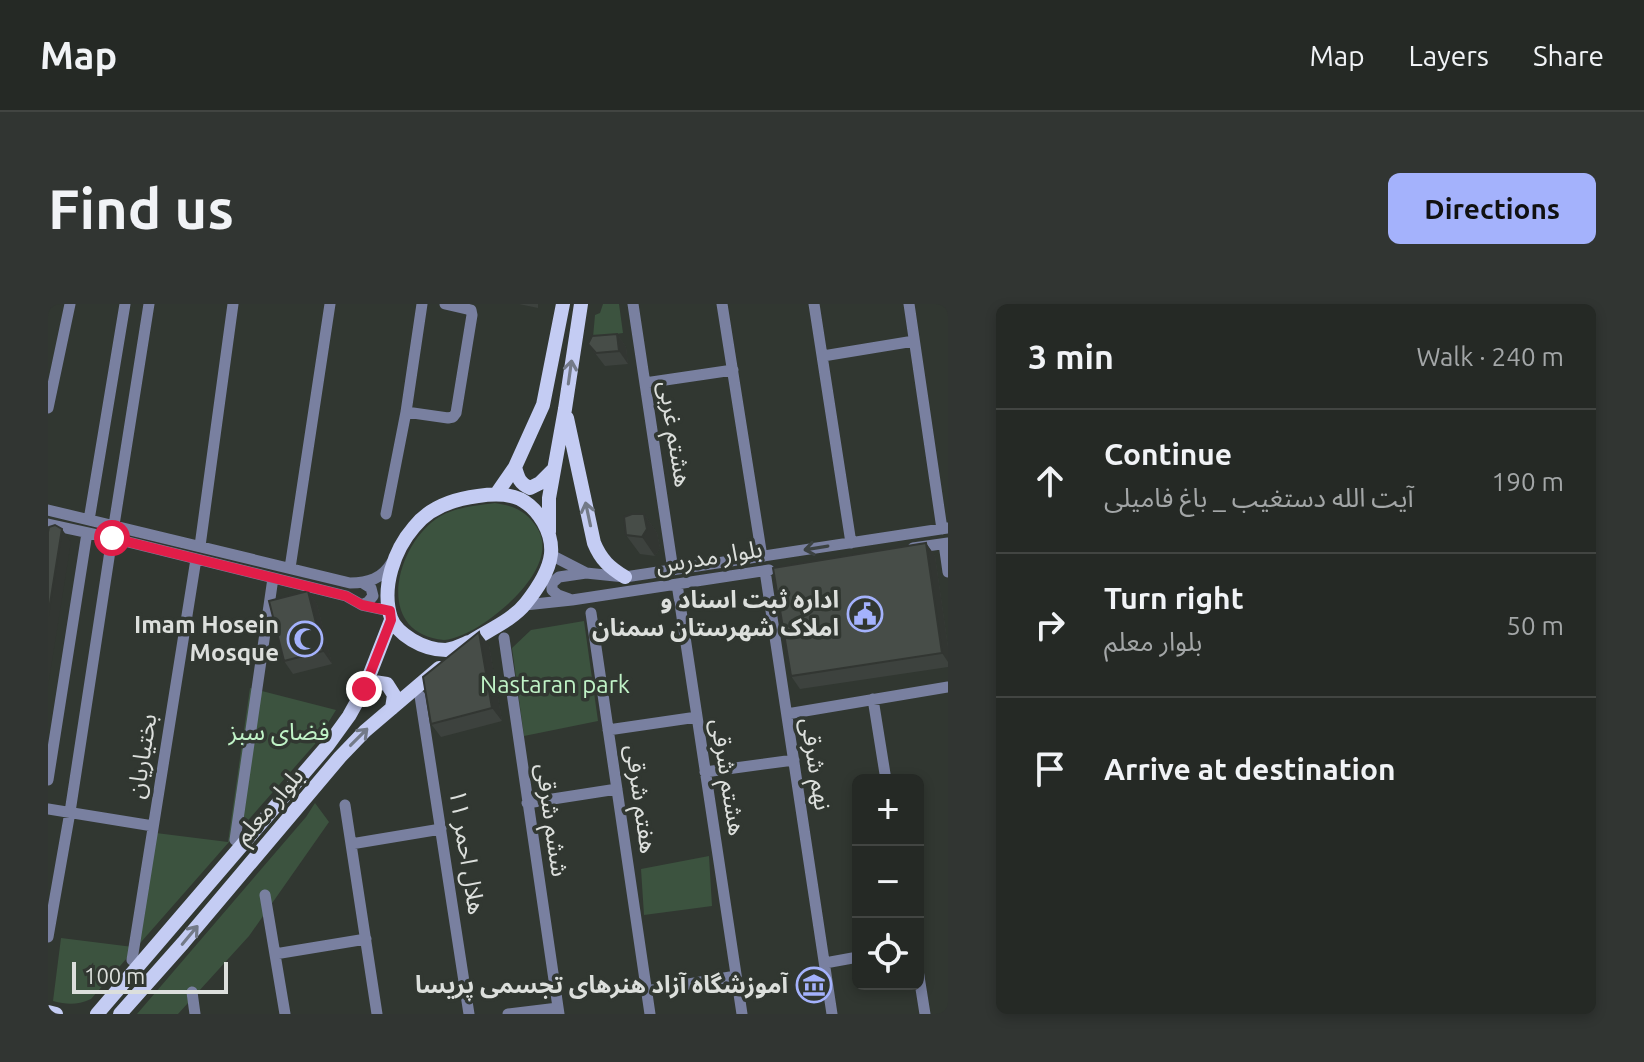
<!DOCTYPE html>
<meta charset="utf-8">
<style>
:root{--surface:#252925;--page:#313532;--text:#f1f3f6;--muted:#a3a6a7;--line:#424542;--accent:#a4b2fc}
body{margin:0;font-family:Ubuntu,"Noto Sans Arabic",sans-serif;background:var(--page);color:var(--text)}
.controls{position:absolute;right:24px;bottom:24px;display:grid;overflow:hidden;border-radius:12px;box-shadow:0 4px 12px #0003}
.controls button{width:72px;height:72px;display:grid;place-items:center;padding:0;border:0;border-bottom:2px solid var(--line);background:var(--surface);color:var(--text);font:40px sans-serif}
.scale{position:absolute;left:24px;bottom:20px;width:156px;box-sizing:border-box;padding-left:8px;border:4px solid #dcdfdc;border-top:0;font-size:22px;line-height:28px;white-space:nowrap;color:#dcdfdc;-webkit-text-stroke:6px #313731;paint-order:stroke}
.stop{position:absolute;width:24px;height:24px;margin:-18px;border:6px solid #e11d48;border-radius:50%;background:#fff}
.stop.end{background:#e11d48;border-color:#fff;box-shadow:0 2px 8px #0008}
.list{margin:0;padding:0;list-style:none}
h2{display:flex;justify-content:space-between;align-items:center;height:104px;margin:0;padding:0 32px;font-size:34px}
h2 small{font-size:26px;font-weight:400;color:var(--muted)}
.list li{display:grid;grid-template-columns:52px 1fr auto;gap:24px;align-items:center;box-sizing:border-box;height:144px;padding:0 32px;border-top:2px solid var(--line)}
.list b{display:block;font-size:30px;white-space:nowrap}
.list p{margin:0;font-size:26px;white-space:nowrap;color:var(--muted)}
.list em{font-size:26px;font-style:normal;color:var(--muted)}
.icon{flex:none;width:44px;height:44px;fill:none;stroke:currentColor;stroke-width:2;stroke-linecap:round;stroke-linejoin:round}
.map{position:relative;flex:none;width:900px;height:710px;overflow:hidden;border-radius:12px}
header{display:flex;align-items:center;gap:48px;box-sizing:border-box;height:112px;padding:0 40px;background:var(--surface);border-bottom:2px solid var(--line)}
header strong{font-size:38px}
nav{display:flex;gap:44px;margin-inline-start:auto;font-size:28px}
.intro{display:flex;align-items:center;justify-content:space-between;box-sizing:border-box;height:192px;padding:0 48px}
h1{margin:0;font-size:56px}
.button{padding:20px 36px;border-radius:12px;background:var(--accent);color:#111;font-size:28px;font-weight:700}
main{display:flex;gap:48px;padding:0 48px}
aside{flex:1;background:var(--surface);border-radius:12px;box-shadow:0 4px 12px #0003}
.map>svg:first-child{display:block}
</style>
<header>
<strong>Map</strong>
<nav><a>Map</a><a>Layers</a><a>Share</a></nav>
</header>
<div class="intro"><h1>Find us</h1><a class="button">Directions</a></div>
<main>
<div class="map">
<svg width="900" height="710" viewBox="0 0 900 710">
<rect width="100%" height="100%" fill="#313731"/>
<path fill="#3c533f" d="M555,0H571L575,29L545,33L547,11L552,9Z
M447,199C465,202 477,206 488,222C516,261 446,318 414,331C408,333 402,336 396,336C326,329 347,244 388,215C405,203 427,202 447,199Z
M536,317L550,417L476,432L464,344L483,326Z
M202,384L288,406L267,440L43,695C29,701 20,701 5,697L13,634L85,643L100,528L180,538Z
M267,499L281,518L201,632L130,710H89L258,513Z
M661,552L664,602L596,611L593,565Z"/>
<g fill="none" stroke-linecap="round" stroke-linejoin="round">
<path stroke="#7980a0" stroke-width="11" d="M585,0L625,266
M674,0L714,253
M766,0L803,239
M861,0L894,225
M775,52L866,37
M597,79L685,66
M0,104L22,0
M358,108L400,114L405,113L408,109L424,11L423,6L397,0
M0,206L302,279C320,279 334,275 344,258
M338,210L358,108L374,0
M41,216L77,0
M0,220L64,234L298,292L314,301L342,307
M66,221L101,0
M896,240L900,268
M152,242L185,0
M865,244L900,239
M503,251L538,269L577,273L900,224
M242,264L282,0
M717,267L784,710
M629,280L694,710
M521,295L510,291L504,286V279L511,273L538,269
M314,301L320,298L325,292L323,284L315,279
M477,301L524,296L721,266
M543,309L602,710
M456,334L511,710
M372,392L421,710
M825,395L838,476
M739,410L900,383
M560,426L649,413
M657,468L746,456
M0,476L39,229
M479,499L569,485
M297,501L329,710
M0,505L105,522
M187,536L225,274
M303,540L393,525
M217,591L237,710
M0,633L22,508L64,234
M227,650L318,635
M84,656L148,255
M777,659L810,653
M870,666L877,710
M599,687L688,672
M144,688L147,710
M460,710L510,704"/>
<path stroke="#c4ccf3" stroke-width="14" d="M519,114L546,239C553,256 562,264 577,273
M467,163C470,174 472,180 482,184L492,179L506,165
M449,189L467,163L495,101L515,0
M501,228V194L517,105L533,0
M419,340C438,327 464,317 478,299C489,285 501,268 503,250C505,229 491,205 472,195C459,189 444,190 430,192C406,195 381,204 366,223C346,246 333,284 343,314C346,323 356,331 364,336C374,342 385,346 398,346C406,345 414,341 421,338
M316,385L326,378L339,380L346,391L344,404
M0,708L8,710
M49,710L280,441L301,412L316,385L343,316
M72,710L135,639L292,453L317,427L391,364"/>
</g>
<path fill="#3d423e" d="M471,0H490V4Z
M569,30L578,43L580,60L557,62L540,40Z
M596,210L609,229L612,244L607,252L592,250L578,231Z
M878,239L887,252L900,343V363L752,385L743,372Z
M260,287L269,300L284,360L245,370L236,357Z
M441,341L454,417L393,433L383,420Z"/>
<path fill="#323632" d="M569,30L578,43L580,60L571,47Z
M596,210L609,229L612,244L607,252L594,233Z
M14,225L23,238L0,382V312Z
M878,239L887,252L900,343V358L894,349Z
M260,287L269,300L284,360L275,347Z
M431,328L441,341L454,417L444,404Z"/>
<path fill="#474d48" stroke="#323632" stroke-width="2" d="M569,30L571,47L548,49L540,40L544,32Z
M584,210H596L599,225L594,233L578,231L576,213Z
M7,221L14,225L0,312V228L1,223Z
M878,239L894,349L743,372L725,264Z
M260,287L275,347L236,357L221,297Z
M431,328L444,404L383,420L375,373Z"/>
<defs><path id="oneway-shaft" d="M-6 0H5M1.5-3L5.5 0L1.5 3" fill="none" stroke-width="1.6" stroke-linecap="round" stroke-linejoin="round" transform="scale(2)"/></defs>
<g stroke="#737a88">
<use href="#oneway-shaft" transform="translate(522 68) rotate(-82)"/>
<use href="#oneway-shaft" transform="translate(540 210) rotate(-102)"/>
<use href="#oneway-shaft" transform="translate(311 433) rotate(-45)"/>
<use href="#oneway-shaft" transform="translate(142 631) rotate(-50)"/>
</g>
<use stroke="#3c4242" href="#oneway-shaft" transform="translate(768 244) rotate(171)"/>
<g fill="none" stroke-linecap="round" stroke-linejoin="round">
<path stroke="#e11d48" stroke-width="10" d="M64,234L298,292L314,301L342,307L343,316L316,385"/>
</g>
<defs>
<g id="civic-ring" transform="scale(1.8)"><circle r="9.5" fill="#313731" stroke="#a4b2fc" stroke-width="1.5"/><path d="M-.6-6.5H3V-4.5H.6V-3L4-1V1h2V6H-6V1h2V-1L-.6-3ZM-1.2 2.5V6h2.4V2.5Z" fill="#a4b2fc"/></g>
<g id="mosque-ring" transform="scale(1.8)"><circle r="9.5" fill="#313731" stroke="#a4b2fc" stroke-width="1.5"/><path d="M3.5-4.9A6 6 0 1 0 3.5 4.9A5 5 0 1 1 3.5-4.9Z" fill="#a4b2fc"/></g>
<g id="museum-ring" transform="scale(1.8)"><circle r="9.5" fill="#313731" stroke="#a4b2fc" stroke-width="1.5"/><path d="M0-6L6-3V-2H-6V-3ZM-5-1h2V3h-2ZM-1-1h2V3h-2ZM3-1h2V3H3ZM-6 4H6V6H-6Z" fill="#a4b2fc"/></g>
</defs>
<g fill-rule="evenodd">
<use href="#civic-ring" x="817" y="310"/>
<use href="#mosque-ring" x="257" y="335"/>
<use href="#museum-ring" x="766" y="681"/>
</g>
<g text-anchor="middle" stroke-width="7" stroke-linejoin="round" paint-order="stroke">
<g font-size="24" fill="#dcdfdc" stroke="#313731">
<text transform="translate(627 130) rotate(81)" y="8">هشتم غربی</text>
<text transform="translate(661 253) rotate(-9)" y="8">بلوار مدرس</text>
<text transform="translate(94 452) rotate(-81)" y="8">بختیاریان</text>
<text transform="translate(768 460) rotate(81)" y="8">نهم شرقی</text>
<text transform="translate(680 473) rotate(81)" y="8">هشتم شرقی</text>
<text transform="translate(593 495) rotate(82)" y="8">هفتم شرقی</text>
<text transform="translate(221 502) rotate(-49)" y="8">بلوار معلم</text>
<text transform="translate(504 516) rotate(82)" y="8">ششم شرقی</text>
<text transform="translate(419 548) rotate(81)" y="8">هلال احمر ۱۱</text>
</g>
<g font-size="24" font-weight="bold" fill="#dcdfdc" stroke="#313731" text-anchor="end">
<text x="791" y="304">اداره ثبت اسناد و<tspan x="791" dy="28">املاک شهرستان سمنان</tspan></text>
<text x="231" y="329">Imam Hosein<tspan x="231" dy="28">Mosque</tspan></text>
<text x="740" y="689">آموزشگاه آزاد هنرهای تجسمی پریسا</text>
</g>
<g font-size="24" fill="#c0f3c7" stroke="#313731">
<text x="507" y="389">Nastaran park</text>
<text x="231" y="436">فضای سبز</text>
</g>
</g>
</svg>
<div class="controls">
<button>+</button>
<button>−</button>
<button><svg class="icon" aria-label="locate" viewBox="0 0 24 24"><circle cx="12" cy="12" r="6"/><path d="M12 2v4M12 18v4M2 12h4M18 12h4"/></svg></button>
</div>
<div class="scale">100 m</div>
<div class="stop" style="left:64px;top:234px"></div>
<div class="stop end" style="left:316px;top:385px"></div>
</div>
<aside>
<h2>3 min<small>Walk · 240 m</small></h2>
<ul class="list">
<li><svg class="icon" aria-label="ahead" viewBox="0 0 24 24"><path d="M12 20V5M6 11l6-6 6 6"/></svg><div><b>Continue</b><p>آیت الله دستغیب _ باغ فامیلی</p></div><em>190 m</em></li>
<li><svg class="icon" aria-label="right" viewBox="0 0 24 24"><path d="M7 20v-9h11M14 6l5 5-5 5"/></svg><div><b>Turn right</b><p>بلوار معلم</p></div><em>50 m</em></li>
<li><svg class="icon" aria-label="arrive" viewBox="0 0 24 24"><path d="M6 21V4h12l-3 4 3 4H6"/></svg><div><b>Arrive at destination</b></div></li>
</ul>
</aside>
</main>
